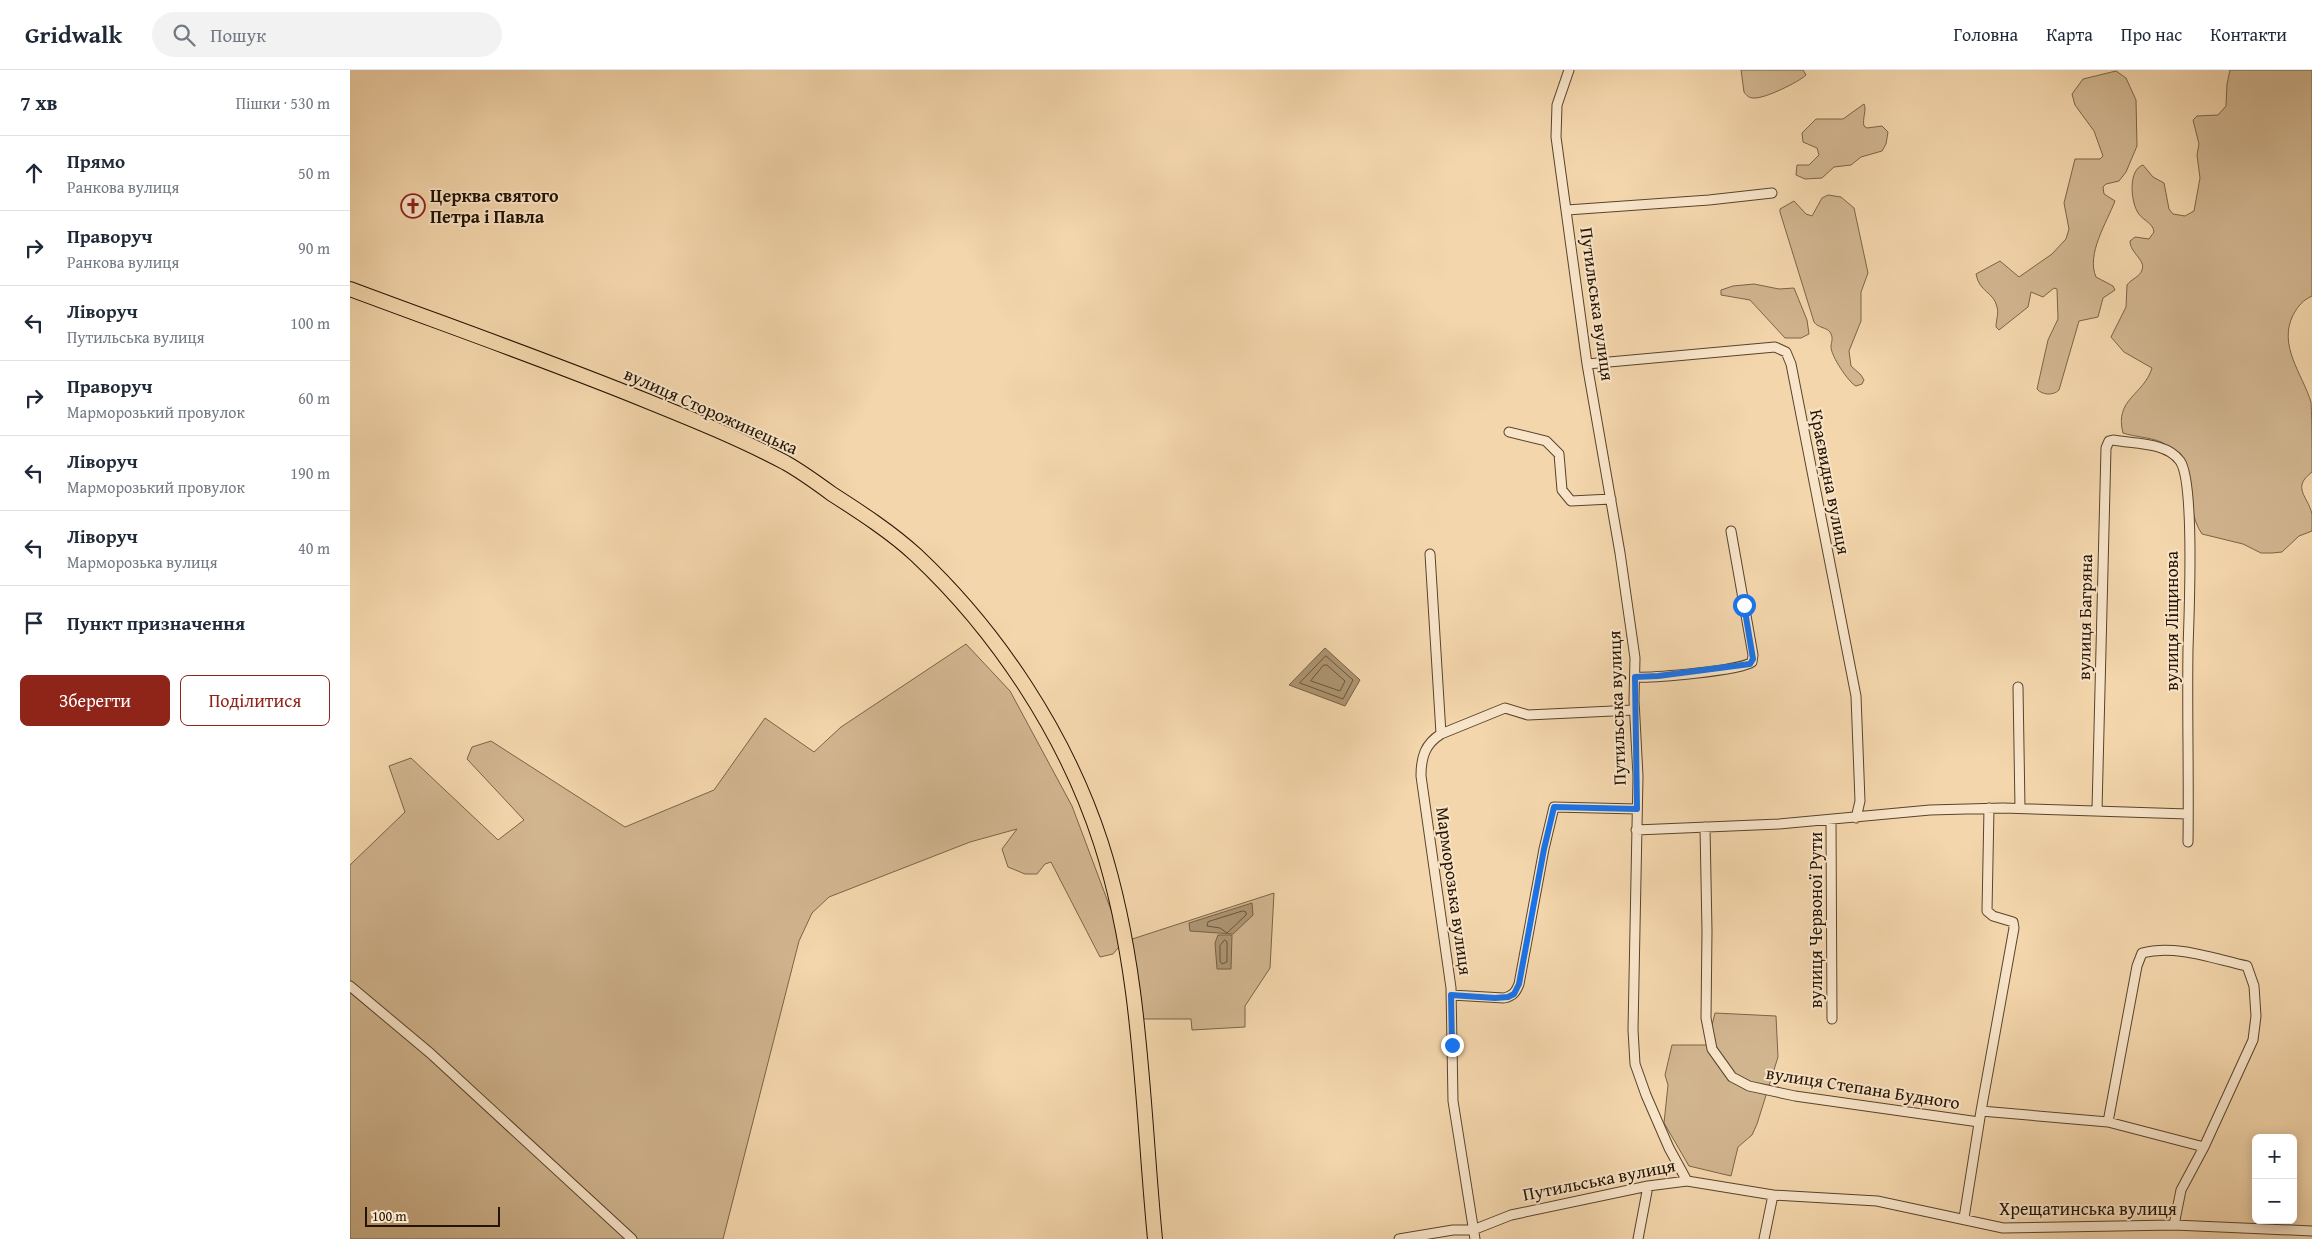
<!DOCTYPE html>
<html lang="uk">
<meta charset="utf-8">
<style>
:root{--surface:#fff;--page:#f2f2f3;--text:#1f2937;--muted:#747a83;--line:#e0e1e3;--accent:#8f2418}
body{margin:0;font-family:"Gentium Book Plus",serif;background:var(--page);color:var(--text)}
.controls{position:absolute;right:15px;bottom:15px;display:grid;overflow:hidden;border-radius:8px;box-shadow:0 2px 12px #0003}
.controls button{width:45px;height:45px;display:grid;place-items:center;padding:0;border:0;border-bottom:1px solid var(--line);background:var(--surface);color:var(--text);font:25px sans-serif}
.scale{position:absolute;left:15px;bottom:12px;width:135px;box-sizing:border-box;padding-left:5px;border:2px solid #241300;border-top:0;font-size:14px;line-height:18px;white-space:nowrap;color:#241300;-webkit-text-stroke:4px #f8e4c9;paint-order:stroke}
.stop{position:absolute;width:15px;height:15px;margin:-11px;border:4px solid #1a73e8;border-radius:50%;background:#fff}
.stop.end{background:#1a73e8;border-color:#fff;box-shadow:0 1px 5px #0008}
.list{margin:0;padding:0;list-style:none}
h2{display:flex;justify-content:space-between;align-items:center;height:65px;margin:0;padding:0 20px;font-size:21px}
h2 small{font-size:16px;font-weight:400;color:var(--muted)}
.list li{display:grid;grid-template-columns:32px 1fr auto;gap:15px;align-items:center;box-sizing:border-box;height:75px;padding:0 20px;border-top:1px solid var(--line)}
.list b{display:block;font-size:19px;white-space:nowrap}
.list p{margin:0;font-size:16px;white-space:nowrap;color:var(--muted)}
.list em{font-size:16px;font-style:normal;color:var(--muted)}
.actions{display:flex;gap:10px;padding:15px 20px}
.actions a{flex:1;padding:11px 0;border:1px solid var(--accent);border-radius:8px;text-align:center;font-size:18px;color:var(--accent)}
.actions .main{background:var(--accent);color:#fff}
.icon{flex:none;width:28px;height:28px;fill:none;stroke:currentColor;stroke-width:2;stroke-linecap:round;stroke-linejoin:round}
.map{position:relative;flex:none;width:1962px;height:1169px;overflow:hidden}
header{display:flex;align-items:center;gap:30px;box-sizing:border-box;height:70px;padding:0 25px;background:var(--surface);border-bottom:1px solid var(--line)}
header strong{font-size:24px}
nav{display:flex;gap:28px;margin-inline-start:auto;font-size:18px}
.search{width:350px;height:45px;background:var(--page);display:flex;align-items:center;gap:12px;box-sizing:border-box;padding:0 18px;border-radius:28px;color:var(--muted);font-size:19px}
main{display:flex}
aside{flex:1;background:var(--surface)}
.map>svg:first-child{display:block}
</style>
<header>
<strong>Gridwalk</strong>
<div class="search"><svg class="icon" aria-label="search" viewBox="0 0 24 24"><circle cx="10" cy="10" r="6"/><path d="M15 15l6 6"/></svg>Пошук</div>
<nav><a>Головна</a><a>Карта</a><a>Про нас</a><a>Контакти</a></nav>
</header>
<main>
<aside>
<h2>7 хв<small>Пішки · 530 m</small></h2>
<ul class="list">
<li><svg class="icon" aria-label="ahead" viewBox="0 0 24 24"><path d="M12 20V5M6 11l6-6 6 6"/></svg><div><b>Прямо</b><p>Ранкова вулиця</p></div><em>50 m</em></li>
<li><svg class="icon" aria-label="right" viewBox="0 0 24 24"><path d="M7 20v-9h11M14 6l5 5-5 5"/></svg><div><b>Праворуч</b><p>Ранкова вулиця</p></div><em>90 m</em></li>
<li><svg class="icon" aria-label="left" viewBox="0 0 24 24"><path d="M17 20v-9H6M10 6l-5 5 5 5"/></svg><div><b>Ліворуч</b><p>Путильська вулиця</p></div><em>100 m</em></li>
<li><svg class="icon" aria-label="right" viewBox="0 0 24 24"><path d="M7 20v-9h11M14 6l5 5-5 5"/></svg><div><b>Праворуч</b><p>Марморозький провулок</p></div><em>60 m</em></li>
<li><svg class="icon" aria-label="left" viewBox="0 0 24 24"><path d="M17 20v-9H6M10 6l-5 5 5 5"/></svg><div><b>Ліворуч</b><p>Марморозький провулок</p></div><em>190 m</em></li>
<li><svg class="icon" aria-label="left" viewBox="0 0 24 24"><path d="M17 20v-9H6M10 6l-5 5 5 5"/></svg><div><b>Ліворуч</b><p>Марморозька вулиця</p></div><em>40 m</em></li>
<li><svg class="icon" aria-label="arrive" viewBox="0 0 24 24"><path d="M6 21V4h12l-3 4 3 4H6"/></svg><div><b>Пункт призначення</b></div></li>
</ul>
<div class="actions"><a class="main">Зберегти</a><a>Поділитися</a></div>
</aside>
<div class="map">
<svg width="1962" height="1169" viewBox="0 0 1962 1169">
<rect width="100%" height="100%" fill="#f4d6ac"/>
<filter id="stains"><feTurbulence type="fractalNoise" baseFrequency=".004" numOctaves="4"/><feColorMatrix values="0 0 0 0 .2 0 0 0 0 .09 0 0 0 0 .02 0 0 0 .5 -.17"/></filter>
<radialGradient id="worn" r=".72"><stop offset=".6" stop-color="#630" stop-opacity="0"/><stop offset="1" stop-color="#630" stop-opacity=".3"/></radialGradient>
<path fill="#d1b58f" stroke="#7a6448" d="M1391,0H1453L1456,5C1449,12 1414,29 1404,28C1399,28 1397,26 1394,22Z
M1880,0H1962V226C1953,230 1948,236 1943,245C1928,276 1952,303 1961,332C1962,344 1962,387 1962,402C1941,418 1958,426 1962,444C1962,449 1962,456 1962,461L1949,466L1932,482L1922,483H1911L1893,474L1852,464C1830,432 1856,393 1811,372C1799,367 1785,367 1773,363C1764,329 1794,325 1802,298L1774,282L1761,267L1776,237L1777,215C1781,209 1790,207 1792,200C1796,190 1780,183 1780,171L1785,167L1799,169L1804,162C1803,152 1791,150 1787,141C1781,130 1778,100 1793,95L1803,107L1814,113L1819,139L1823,144L1835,146L1844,141L1850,108L1847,85L1849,74L1843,50L1847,46L1868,45L1876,36L1877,14Z
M1766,1L1776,8L1786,30L1787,76L1776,102L1769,111L1756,114L1753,117L1754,124L1765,131C1757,152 1736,184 1746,207L1763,216L1765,220L1753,228L1748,247L1729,251L1709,320C1703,326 1692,325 1687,319L1698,270L1708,249L1707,219L1704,218L1693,227L1681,222L1678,237L1649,260L1646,257C1646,250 1649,243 1647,237C1644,222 1629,222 1626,204L1650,191L1669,207L1702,184L1716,169L1719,159L1714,133L1725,89H1750L1753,86L1744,61L1725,35L1722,24L1733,9Z
M1514,34C1517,40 1512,49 1514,56L1517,58L1532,56L1538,62L1536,74L1532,81L1511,87L1501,95L1484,97L1472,108L1455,109L1446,105L1447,95H1459L1469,85L1467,78L1453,72L1452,63L1466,49H1493Z
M1478,125L1491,127L1504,138L1518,203L1511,222V251L1499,281L1501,296L1511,305L1514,310L1512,314L1506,316C1499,313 1481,286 1481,277C1481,272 1484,268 1480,262C1476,257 1468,258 1464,252L1430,142V139L1444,131L1456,144L1462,146L1472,128Z
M1404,214L1429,219L1444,218L1457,250L1459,264L1451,268H1435L1400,230L1371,225V220L1383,216Z
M616,574L660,621L722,736L773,872L924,823L920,898L895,936V957L842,960L841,949H788L773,872L763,884L750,887L701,792L695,794L687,804H675L658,797L652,779L667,759L620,772L479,827L462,843L449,871L373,1169H0V795L55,742L39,696L61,688L148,770L174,750L117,689L122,677L141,671L275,757L364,720L415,648L464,682L491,657Z
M1365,943L1426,946L1428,987L1407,1054L1402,1065L1388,1077L1381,1106L1339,1096L1314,1053L1318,1015L1315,1005L1322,975H1357Z"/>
<path fill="#ad9472" stroke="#766044" d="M975,578L1010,610L995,636L939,615Z
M902,833L903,845L883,864L840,861L839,853Z
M868,865H882L881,899H867L865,873Z"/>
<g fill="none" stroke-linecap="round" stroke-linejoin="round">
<path stroke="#685439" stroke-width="1" d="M976,586L1003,610L993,629L950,613Z
M974,595H977L995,611L990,621L961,611Z
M893,841L896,842V845L877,863L870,858L857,856L858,852Z
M875,870L877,872V892L872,894L870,891V876Z"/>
<g stroke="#58442b" stroke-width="11">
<path id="minor" d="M1217,140L1359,130L1422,123
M1237,294L1425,277L1436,282L1441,294L1506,626L1510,731L1506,748
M1159,362L1196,371L1209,384L1212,420L1221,431L1261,429
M1080,484L1091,664C1075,674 1071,687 1071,706L1101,918L1103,1031L1125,1169
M1285,607C1302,608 1390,601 1402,592L1403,585L1381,461
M1668,617L1670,738
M1091,664L1155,638L1178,645L1284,640
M1747,740L1756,378L1759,371L1763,370C1784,374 1817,372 1830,391C1845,412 1839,547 1838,579C1837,644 1839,708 1838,772
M1481,750L1482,949
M1355,757L1357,861L1356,948L1362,979L1382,1007L1399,1016L1445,1026L1629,1052
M1286,760L1429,754L1580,740L1653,738L1838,744
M0,916L80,983L282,1169
M1101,925L1154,928C1163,926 1166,922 1169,914L1194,779L1204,737L1287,739
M1631,1041L1758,1052L1854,1077
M1758,1052L1787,896L1792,883C1826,874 1864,889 1897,896L1904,916L1906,946L1903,970L1854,1077L1831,1120L1824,1155
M1337,1111L1423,1125L1527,1131L1653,1158L1824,1155L1962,1161
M1614,1148L1631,1041L1664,858L1663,852L1643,846L1637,841L1639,738
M1049,1169L1103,1160H1123L1161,1145L1298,1116L1337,1111L1319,1078L1296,1025L1285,994L1283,960L1288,706L1284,630L1285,588L1270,483L1237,294L1206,67L1207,35L1219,0
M1288,1169L1298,1116
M1414,1169L1423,1125"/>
</g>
<g stroke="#241300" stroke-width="16">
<path id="primary" d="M0,219C99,256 199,291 297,331C344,350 391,369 436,393C452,402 467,413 482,424C510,442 541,462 566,485C648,562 716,665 751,773C792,901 792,1036 805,1169"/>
</g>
<use href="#minor" stroke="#f8e4c9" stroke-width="9"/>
<use href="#primary" stroke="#f4d6ac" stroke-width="14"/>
</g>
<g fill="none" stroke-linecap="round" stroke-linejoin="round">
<path stroke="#1a73e8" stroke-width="6" d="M1102,975L1101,925L1145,928L1158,927L1164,924L1169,914L1194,779L1204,737L1287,739L1285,607L1308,606L1400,594L1403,589L1394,535"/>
</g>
<defs>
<g id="church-ring" transform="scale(1.25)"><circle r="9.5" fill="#f8e4c9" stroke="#8f2418" stroke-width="1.5"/><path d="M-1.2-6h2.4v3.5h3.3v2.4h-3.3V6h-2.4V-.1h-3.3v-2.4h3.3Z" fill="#8f2418"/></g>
</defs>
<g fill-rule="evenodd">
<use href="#church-ring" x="63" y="136"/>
</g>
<g text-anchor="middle" stroke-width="4" stroke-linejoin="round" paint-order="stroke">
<g font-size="18" font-weight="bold" fill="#241300" stroke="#f8e4c9" text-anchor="start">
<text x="80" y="132">Церква святого<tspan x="80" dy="21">Петра і Павла</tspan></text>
</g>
<g font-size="18" fill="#241300" stroke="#f8e4c9">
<text transform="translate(1247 234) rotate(82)" y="6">Путильська вулиця</text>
<text transform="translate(361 341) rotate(24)" y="6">вулиця Сторожинецька</text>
<text transform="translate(1480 412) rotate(79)" y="6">Краєвидна вулиця</text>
<text transform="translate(1735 547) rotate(-89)" y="6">вулиця Багряна</text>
<text transform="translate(1822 551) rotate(-90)" y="6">вулиця Ліщинова</text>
<text transform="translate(1267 638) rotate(-92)" y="6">Путильська вулиця</text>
<text transform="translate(1104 821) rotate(82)" y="6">Марморозька вулиця</text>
<text transform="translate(1466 850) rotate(-90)" y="6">вулиця Червоної Рути</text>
<text transform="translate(1513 1018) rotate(9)" y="6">вулиця Степана Будного</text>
<text transform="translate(1249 1110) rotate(-11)" y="6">Путильська вулиця</text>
<text x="1738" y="1145">Хрещатинська вулиця</text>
</g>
</g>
<rect width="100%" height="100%" filter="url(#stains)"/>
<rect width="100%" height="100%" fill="url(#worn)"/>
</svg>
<div class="controls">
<button>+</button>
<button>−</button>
</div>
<div class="scale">100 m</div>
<div class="stop" style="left:1394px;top:535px"></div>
<div class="stop end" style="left:1102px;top:975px"></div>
</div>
</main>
